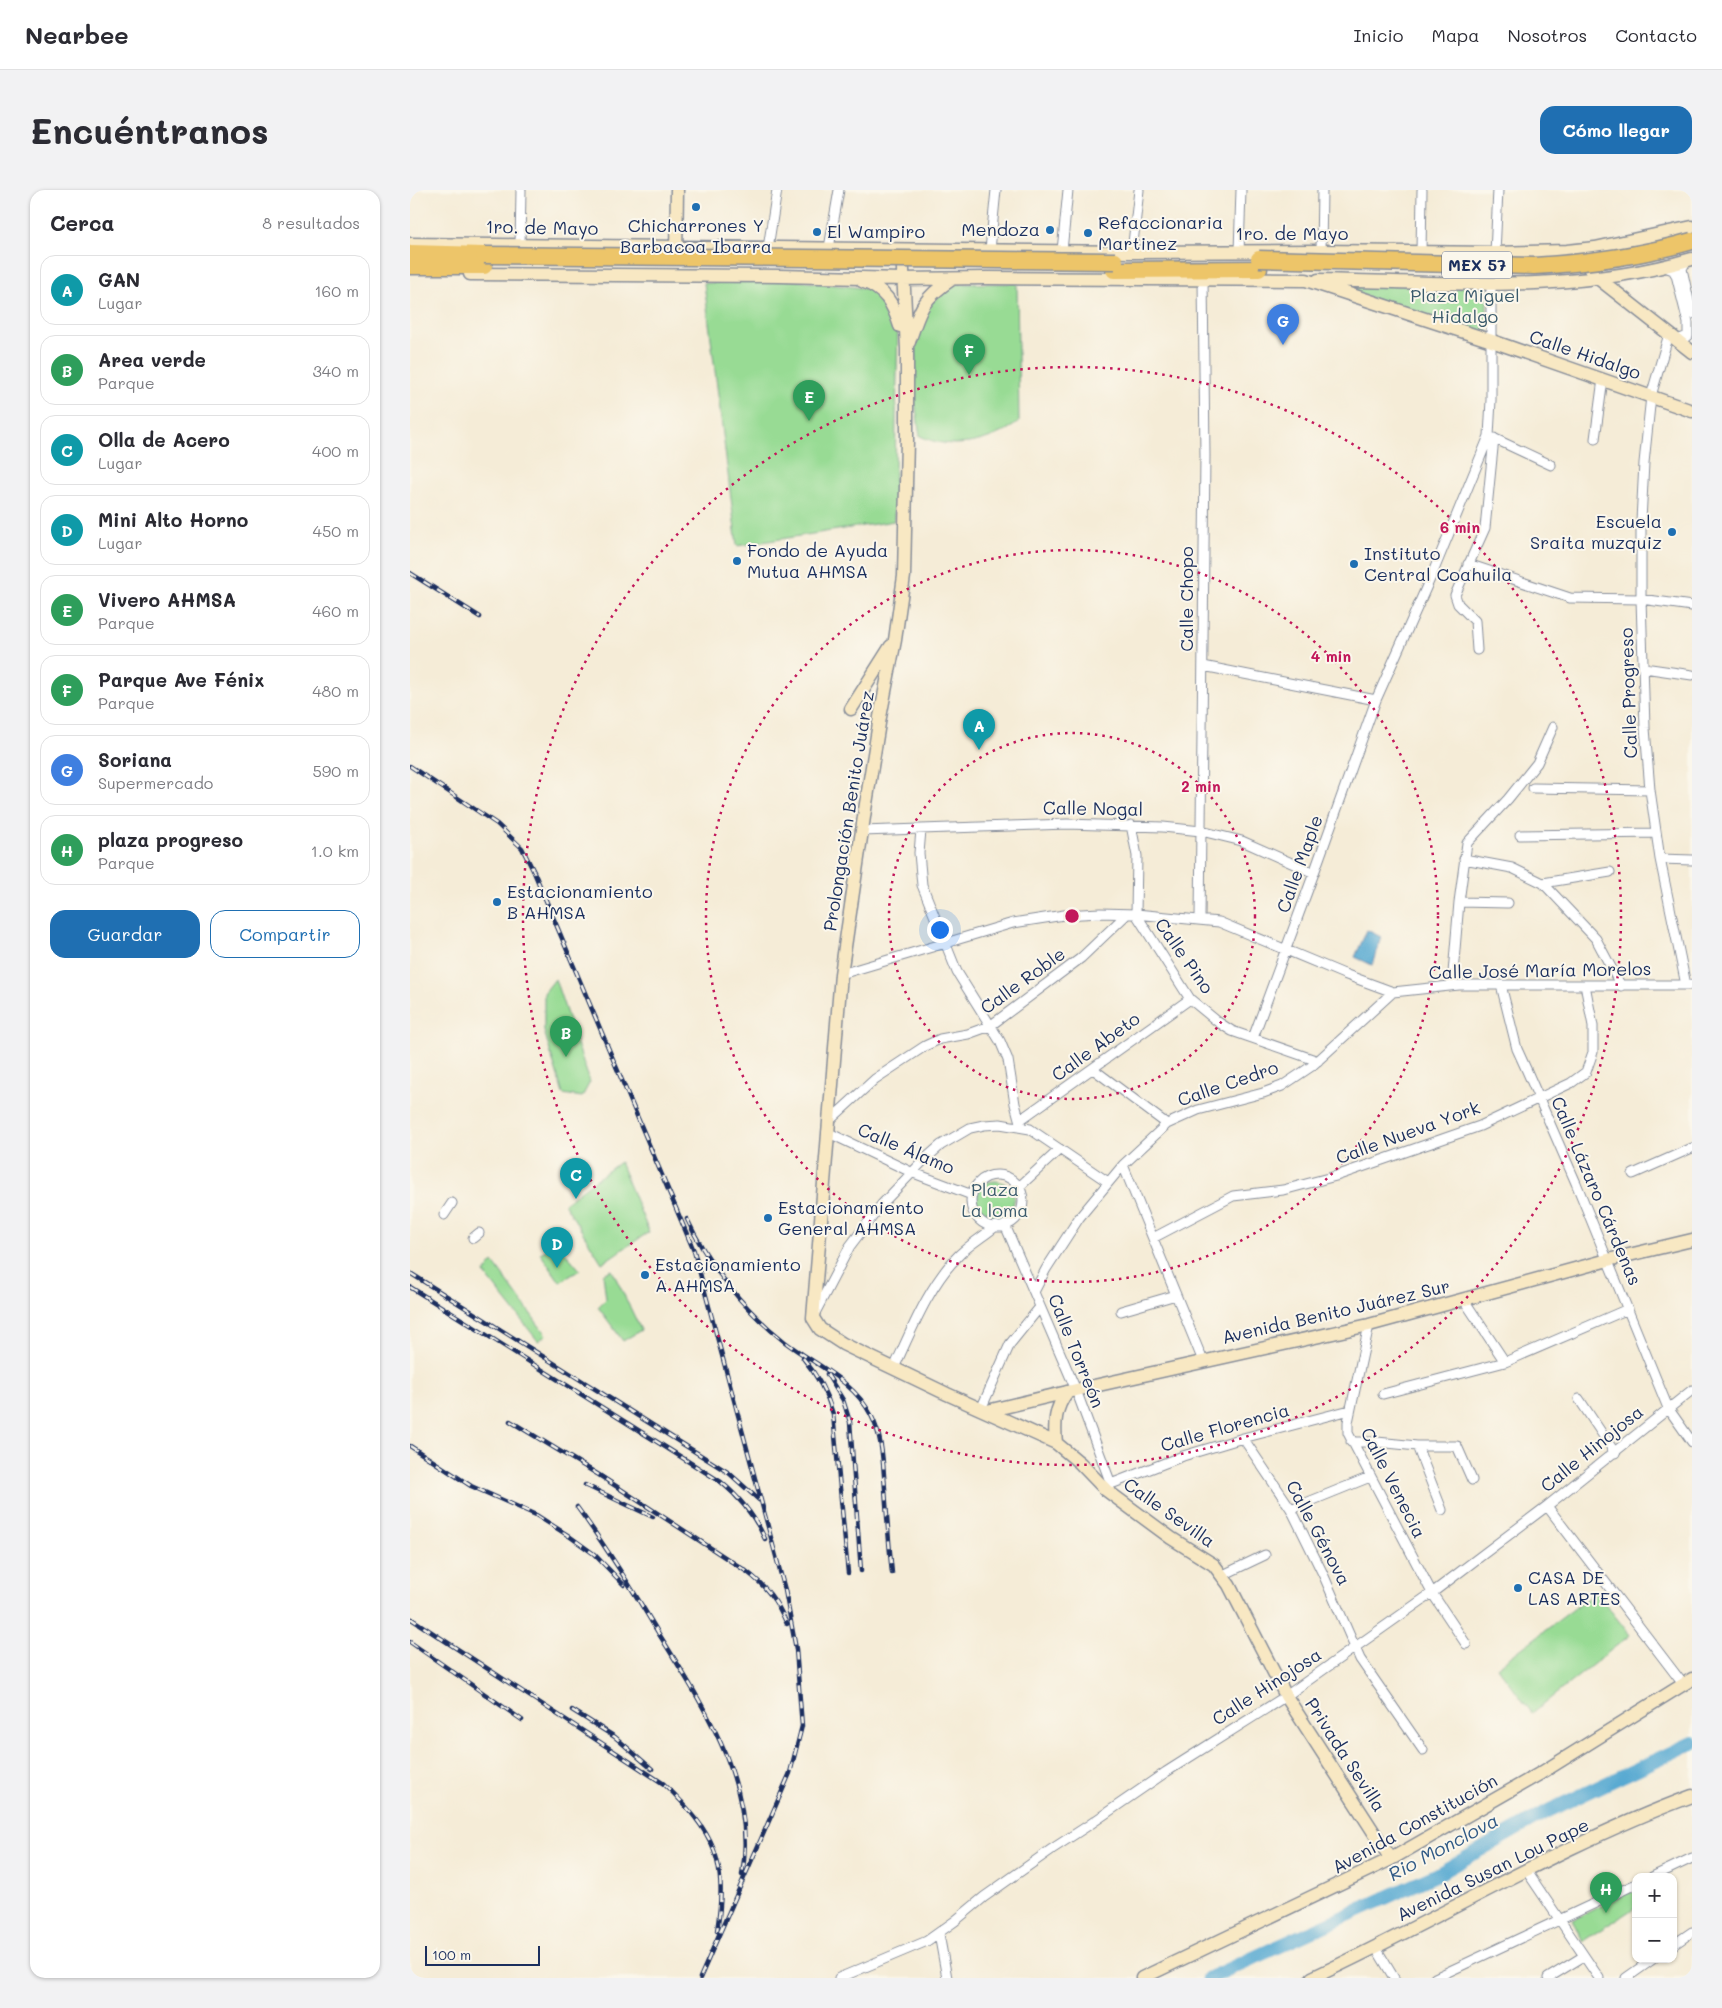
<!DOCTYPE html>
<html lang="es">
<meta charset="utf-8">
<style>
:root{--surface:#fff;--page:#f2f2f3;--text:#2b2b33;--muted:#7c7c81;--line:#e1e1e2;--accent:#1f6fb2}
body{margin:0;font-family:Mali,sans-serif;background:var(--page);color:var(--text)}
.controls{position:absolute;right:15px;bottom:15px;display:grid;overflow:hidden;border-radius:10px;box-shadow:0 1px 4px #0004}
.controls button{width:45px;height:45px;display:grid;place-items:center;padding:0;border:0;border-bottom:1px solid var(--line);background:var(--surface);color:var(--text);font:25px sans-serif}
.scale{position:absolute;left:15px;bottom:12px;width:115px;box-sizing:border-box;padding-left:5px;border:2px solid #1b2f5e;border-top:0;font-size:14px;line-height:18px;white-space:nowrap;color:#1b2f5e;-webkit-text-stroke:4px #fbf7ec;paint-order:stroke}
.you{position:absolute;left:529px;top:739px;width:18px;height:18px;margin:-12px;border:4px solid #fff;border-radius:50%;background:#1a73e8;box-shadow:0 0 0 8px #1a73e833}
.badge{display:grid;place-items:center;width:32px;height:32px;border-radius:50%;background:var(--accent);color:#fff;font-size:16px;font-weight:700}
.pin{position:absolute;translate:-50% -41px;filter:drop-shadow(0 1px 2px #0008)}
.pin::after{content:'';position:absolute;top:26px;width:18px;height:15px;background:inherit;clip-path:polygon(0 0,100% 0,50% 100%)}
.list{margin:0;padding:0;list-style:none}
h2{display:flex;justify-content:space-between;align-items:center;height:65px;margin:0;padding:0 20px;font-size:21px}
h2 small{font-size:16px;font-weight:400;color:var(--muted)}
.list li{display:grid;grid-template-columns:32px 1fr auto;gap:15px;align-items:center;box-sizing:border-box;height:70px;margin:0 10px 10px;padding:0 10px;border:1px solid var(--line);border-radius:15px}
.list b{display:block;font-size:19px;white-space:nowrap}
.list p{margin:0;font-size:16px;white-space:nowrap;color:var(--muted)}
.list em{font-size:16px;font-style:normal;color:var(--muted)}
.actions{display:flex;gap:10px;padding:15px 20px}
.actions a{flex:1;padding:11px 0;border:1px solid var(--accent);border-radius:15px;text-align:center;font-size:18px;color:var(--accent)}
.actions .main{background:var(--accent);color:#fff}
.map{position:relative;flex:none;width:1282px;height:1788px;overflow:hidden;border-radius:15px}
header{display:flex;align-items:center;gap:30px;box-sizing:border-box;height:70px;padding:0 25px;background:var(--surface);border-bottom:1px solid var(--line)}
header strong{font-size:24px}
nav{display:flex;gap:28px;margin-inline-start:auto;font-size:18px}
.intro{display:flex;align-items:center;justify-content:space-between;box-sizing:border-box;height:120px;padding:0 30px}
h1{margin:0;font-size:35px}
.button{padding:12px 22px;border-radius:15px;background:var(--accent);color:#fff;font-size:18px;font-weight:700}
main{display:flex;gap:30px;padding:0 30px}
aside{flex:1;background:var(--surface);border-radius:15px;box-shadow:0 1px 4px #0004}
.map>svg:first-child{display:block}
</style>
<header>
<strong>Nearbee</strong>
<nav><a>Inicio</a><a>Mapa</a><a>Nosotros</a><a>Contacto</a></nav>
</header>
<div class="intro"><h1>Encuéntranos</h1><a class="button">Cómo llegar</a></div>
<main>
<aside>
<h2>Cerca<small>8 resultados</small></h2>
<ul class="list">
<li><span class="badge" style="background:#0f9aa8">A</span><div><b>GAN</b><p>Lugar</p></div><em>160 m</em></li>
<li><span class="badge" style="background:#2e9e5b">B</span><div><b>Area verde</b><p>Parque</p></div><em>340 m</em></li>
<li><span class="badge" style="background:#0f9aa8">C</span><div><b>Olla de Acero</b><p>Lugar</p></div><em>400 m</em></li>
<li><span class="badge" style="background:#0f9aa8">D</span><div><b>Mini Alto Horno</b><p>Lugar</p></div><em>450 m</em></li>
<li><span class="badge" style="background:#2e9e5b">E</span><div><b>Vivero AHMSA</b><p>Parque</p></div><em>460 m</em></li>
<li><span class="badge" style="background:#2e9e5b">F</span><div><b>Parque Ave Fénix</b><p>Parque</p></div><em>480 m</em></li>
<li><span class="badge" style="background:#3f7fe0">G</span><div><b>Soriana</b><p>Supermercado</p></div><em>590 m</em></li>
<li><span class="badge" style="background:#2e9e5b">H</span><div><b>plaza progreso</b><p>Parque</p></div><em>1.0 km</em></li>
</ul>
<div class="actions"><a class="main">Guardar</a><a>Compartir</a></div>
</aside>
<div class="map">
<svg width="1282" height="1788" viewBox="0 0 1282 1788">
<rect width="100%" height="100%" fill="#fbf7ec"/>
<filter id="ink" filterUnits="userSpaceOnUse"><feTurbulence type="fractalNoise" baseFrequency=".02" numOctaves="2"/><feDisplacementMap in="SourceGraphic" scale="10" xChannelSelector="R" yChannelSelector="G"/><feConvolveMatrix kernelMatrix="1 2 1 2 8 2 1 2 1" color-interpolation-filters="sRGB"/></filter>
<filter id="wash" filterUnits="userSpaceOnUse"><feTurbulence type="fractalNoise" baseFrequency=".0096" numOctaves="4" result="noise"/><feDisplacementMap in="SourceGraphic" scale="20" xChannelSelector="R" yChannelSelector="G"/><feGaussianBlur stdDeviation="1.12" result="paint"/><feColorMatrix in="noise" values="0 0 0 0 0 0 0 0 0 0 0 0 0 0 0 0 0 1.4 0 .05"/><feComposite in="paint" operator="in"/></filter>
<g filter="url(#wash)">
<rect width="100%" height="100%" fill="#f5ecd7"/>
<path fill="#98db94" stroke="#5a8579" d="M381,90L470,100L488,132L484,331L327,356L294,93Z
M607,93L609,232C581,252 543,262 510,246L504,205L505,188L507,136L511,121L544,94Z
M917,94L1077,97V145Z
M145,789L180,892L172,907L153,904L134,841V803Z
M210,972L239,1042L192,1073L154,1013Z
M566 1010a19 19 0 1 1 38 0a19 19 0 1 1-38 0Z
M148,1054L170,1080L150,1092L130,1063Z
M83,1072L136,1145L128,1151L74,1083Z
M202,1080L231,1140L213,1151L188,1117L196,1109L193,1084Z
M1186,1402L1220,1445L1122,1523L1087,1477Z
M1226,1699V1717L1173,1751L1162,1730Z"/>
<path fill="#56a9d1" stroke="#386c98" d="M957,740L971,747L962,775L945,767Z"/>
<g fill="none" stroke-linecap="round" stroke-linejoin="round">
<path stroke="#56a9d1" stroke-width="14" d="M799,1788L1028,1684L1138,1621L1282,1553"/>
</g>
</g>
<g filter="url(#ink)">
<g fill="none" stroke-linecap="round" stroke-linejoin="round">
<g stroke="#888e9a" stroke-width="11">
<path id="street" d="M110,56L111,0
M358,58L367,0
M419,58L429,0
M580,60L586,0
M652,61L658,0
M911,61L912,0
M722,62L729,0
M829,62L831,0
M1011,63L1012,0
M1085,63L1088,0
M1276,71L1272,79L1282,124
M1255,77L1263,80L1266,85L1278,133V146L1267,150
M1259,144L1241,206L1234,273L1231,331V409L1235,538L1240,600L1250,669L1276,795
M1079,246L1141,275
M1185,249L1193,189
M1058,374L1160,408L1231,409L1282,416
M1067,460L1065,431L1048,414L1045,405L1075,338L1084,248
M793,476L966,510
M1234,478L1282,485
M1123,598L1240,600
M721,635L727,666L726,724L780,809L808,832L822,841L908,871
M511,640L509,663L512,695L547,782L590,851L598,870L605,914L611,936
M452,641L657,634L753,637L791,641L832,651L904,683
M1110,645L1246,643
M1054,669L1102,678L1133,693L1186,749L1211,796
M1250,669L1282,670
M1133,693L1200,682
M1049,712L1098,713
M790,729L795,266L793,89
M431,784L603,733L654,725L690,723L726,724L809,732L934,784L983,802L1049,795H1282
M1042,795L1049,712L1057,653L1098,609L1127,573L1143,537
M1091,795L1107,859L1117,881L1166,993L1258,1218L1282,1252
M843,848L904,683L966,510L1024,380L1079,246L1081,210V94
M683,879L757,934
M610,930L780,809
M419,931L465,889L515,856L530,849L558,844L580,836L671,768L717,724
M417,942L501,982L562,1005
M713,975L793,1171
M1223,984L1282,958
M561 1011a26 26 0 1 1 52 0a26 26 0 1 1-52 0Z
M609,997L650,959
M34,1025L42,1013
M595,1035L666,1200L701,1294L696,1300
M63,1048L69,1043
M743,1048L823,1006L873,1000L926,986L1070,936L1161,893L1176,882L1183,862V836L1175,795
M624,1102L636,1079L669,1028L713,975L757,934L788,920L853,903L872,896L902,876L983,802
M1054,1110L1095,1172
M711,1121L766,1105
M405,1123L440,1056L472,1014L515,969L531,955L560,938L574,935L590,934L620,939L698,992
M959,1135L938,1232V1243L1022,1403L1056,1454
M484,1178C502,1139 519,1095 549,1065C560,1054 574,1046 586,1036
M973,1204L1095,1172L1218,1119
M1169,1209L1205,1263
M571,1219L600,1154L630,1117
M833,1248L881,1319L913,1384L950,1469L1013,1560
M941,1252H967L1007,1256H1047L1062,1290
M1007,1256L1032,1320
M701,1294L773,1266L833,1248L940,1220
M1137,1316L1273,1494
M881,1319L960,1287
M813,1385L855,1365
M1116,1680L1189,1788
M1242,1687L1282,1668
M529,1744L537,1788
M1263,1755L1282,1742
M966,1758L984,1788
M429,1788L517,1751L545,1731L574,1707L642,1659L679,1635L756,1582L876,1506L1022,1403L1137,1316L1282,1200
M1025,1788L1226,1694
M1138,1788L1174,1766
M1216,1788L1243,1769"/>
</g>
<g stroke="#888e9a" stroke-width="15">
<path id="secondary" d="M0,54L722,62L911,61L1085,63L1157,61L1185,58L1282,37
M492,60L497,159V250L494,386L485,450L470,527L455,620L431,784L403,1128L410,1139L433,1154L537,1204L646,1253L670,1273L696,1300L761,1348L804,1375L819,1395L876,1506L981,1669
M266,65L267,0
M1171,66L1184,85L1282,162
M60,84L370,86L492,89L577,88L896,90L1082,151L1282,221
M908,90C1033,92 1161,105 1282,69
M452,91C475,99 483,113 490,136
M499,152C510,119 512,109 542,89
M441,519L481,456
M577,1221L666,1200L959,1135L1198,1070L1282,1050
M646,1253C644,1233 645,1218 657,1202
M732,1788L981,1669L1131,1583L1282,1489
M902,1788C1029,1729 1150,1655 1282,1606"/>
</g>
<g stroke="#888e9a" stroke-width="19">
<path id="highway" d="M0,63L74,65
M0,76H74
M704,80L849,79"/>
</g>
<use href="#street" stroke="#fff" stroke-width="9"/>
<use href="#secondary" stroke="#f8e8c3" stroke-width="12"/>
<use href="#highway" stroke="#edc569" stroke-width="16"/>
<g stroke="#1b2f5e" stroke-width="4.5">
<path id="rail" d="M0,383L70,427
M0,576L87,634L112,658L124,682L284,1061L375,1400L386,1459L392,1536L380,1583L290,1788
M277,1029C299,1076 334,1120 375,1152C405,1175 443,1190 461,1225C473,1248 473,1274 475,1299C477,1327 479,1355 482,1383
M0,1083L319,1283L349,1310
M0,1097L311,1292C330,1308 345,1326 355,1349
M393,1168C407,1185 417,1203 423,1224L438,1383
M417,1184L433,1210L440,1232L451,1381
M100,1231L189,1285L336,1381C356,1396 367,1411 377,1434
M0,1256L61,1296L126,1325L159,1346L184,1364L214,1395
M175,1295L243,1327
M167,1317C197,1358 223,1400 249,1444C293,1515 348,1597 332,1685
M0,1428L254,1594C305,1643 318,1671 307,1741
M0,1452L112,1530
M162,1520L205,1547L242,1579"/>
</g>
<use href="#rail" stroke="#fbf7ec" stroke-width="2.5" stroke-dasharray="8" stroke-linecap="butt"/>
<g stroke="#888e9a" stroke-width="19" stroke-linecap="butt">
<path id="highway-bridge" d="M74,65L705,71
M849,69L1124,76C1178,73 1230,66 1282,51"/>
</g>
<use href="#highway-bridge" stroke="#edc569" stroke-width="16"/>
</g>
</g>
<g fill="none" stroke="#c2185b" stroke-width="2.5" stroke-dasharray="2.5 5">
<circle cx="662" cy="726" r="183"/>
<circle cx="662" cy="726" r="366"/>
<circle cx="662" cy="726" r="549"/>
</g>
<g fill="#1f6fb2" stroke="#fbf7ec" stroke-width="2">
<circle cx="286" cy="17" r="5"/>
<circle cx="640" cy="40" r="5"/>
<circle cx="407" cy="42" r="5"/>
<circle cx="678" cy="43" r="5"/>
<circle cx="1262" cy="342" r="5"/>
<circle cx="327" cy="371" r="5"/>
<circle cx="944" cy="374" r="5"/>
<circle cx="87" cy="712" r="5"/>
<circle cx="358" cy="1028" r="5"/>
<circle cx="235" cy="1085" r="5"/>
<circle cx="1108" cy="1398" r="5"/>
</g>
<g text-anchor="middle" stroke-width="4" stroke-linejoin="round" paint-order="stroke">
<rect fill="#fbf7ec" stroke="#5e6b89" stroke-width="1" x="1032" y="61.5" width="70" height="27" rx="4"/>
<g font-size="16" font-weight="bold" fill="#1b2f5e">
<text x="1067" y="81">MEX 57</text>
</g>
<g font-size="18" fill="#1b2f5e" stroke="#fbf7ec" text-anchor="start">
<text x="688" y="39">Refaccionaria<tspan x="688" dy="21">Martinez</tspan></text>
<text x="286" y="42" text-anchor="middle">Chicharrones Y<tspan x="286" dy="21">Barbacoa Ibarra</tspan></text>
<text x="630" y="46" text-anchor="end">Mendoza</text>
<text x="417" y="48">El Wampiro</text>
<text x="1252" y="338" text-anchor="end">Escuela<tspan x="1252" dy="21">Sraita muzquiz</tspan></text>
<text x="337" y="367">Fondo de Ayuda<tspan x="337" dy="21">Mutua AHMSA</tspan></text>
<text x="954" y="370">Instituto<tspan x="954" dy="21">Central Coahuila</tspan></text>
<text x="97" y="708">Estacionamiento<tspan x="97" dy="21">B AHMSA</tspan></text>
<text x="368" y="1024">Estacionamiento<tspan x="368" dy="21">General AHMSA</tspan></text>
<text x="245" y="1081">Estacionamiento<tspan x="245" dy="21">A AHMSA</tspan></text>
<text x="1118" y="1394">CASA DE<tspan x="1118" dy="21">LAS ARTES</tspan></text>
</g>
<g font-size="18" fill="#1b2f5e" stroke="#fbf7ec">
<text transform="translate(132 38) rotate(1)" y="6">1ro. de Mayo</text>
<text x="882" y="50">1ro. de Mayo</text>
<text transform="translate(1175 165) rotate(19)" y="6">Calle Hidalgo</text>
<text transform="translate(777 409) rotate(-90)" y="6">Calle Chopo</text>
<text transform="translate(1219 503) rotate(-92)" y="6">Calle Progreso</text>
<text transform="translate(683 619) rotate(1)" y="6">Calle Nogal</text>
<text transform="translate(439 621) rotate(-81)" y="6">Prolongación Benito Juárez</text>
<text transform="translate(890 674) rotate(-70)" y="6">Calle Maple</text>
<text transform="translate(774 766) rotate(55)" y="6">Calle Pino</text>
<text transform="translate(1130 781) rotate(-1)" y="6">Calle José María Morelos</text>
<text transform="translate(613 791) rotate(-36)" y="6">Calle Roble</text>
<text transform="translate(686 857) rotate(-36)" y="6">Calle Abeto</text>
<text transform="translate(818 894) rotate(-19)" y="6">Calle Cedro</text>
<text transform="translate(998 943) rotate(-20)" y="6">Calle Nueva York</text>
<text transform="translate(496 959) rotate(23)" y="6">Calle Álamo</text>
<text transform="translate(1186 1001) rotate(67)" y="6">Calle Lázaro Cárdenas</text>
<text transform="translate(926 1122) rotate(-13)" y="6">Avenida Benito Juárez Sur</text>
<text transform="translate(666 1161) rotate(68)" y="6">Calle Torreón</text>
<text transform="translate(815 1238) rotate(-16)" y="6">Calle Florencia</text>
<text transform="translate(1182 1259) rotate(-39)" y="6">Calle Hinojosa</text>
<text transform="translate(983 1293) rotate(63)" y="6">Calle Venecia</text>
<text transform="translate(759 1323) rotate(35)" y="6">Calle Sevilla</text>
<text transform="translate(908 1343) rotate(62)" y="6">Calle Génova</text>
<text transform="translate(857 1497) rotate(-33)" y="6">Calle Hinojosa</text>
<text transform="translate(935 1565) rotate(57)" y="6">Privada Sevilla</text>
<text transform="translate(1005 1634) rotate(-29)" y="6">Avenida Constitución</text>
<text transform="translate(1083 1680) rotate(-26)" y="6">Avenida Susan Lou Pape</text>
</g>
<g font-size="18" fill="#3a5a6c" stroke="#fbf7ec">
<text x="1055" y="112">Plaza Miguel<tspan x="1055" dy="21">Hidalgo</tspan></text>
<text x="585" y="1006">Plaza<tspan x="585" dy="21">La loma</tspan></text>
</g>
<g font-size="19" font-style="italic" fill="#305a86" stroke="#fbf7ec">
<text transform="translate(1033 1657) rotate(-28)" y="7">Rio Monclova</text>
</g>
</g>
<circle cx="662" cy="726" r="8" fill="#c2185b" stroke="#fbf7ec" stroke-width="2.5"/>
<g font-size="15" text-anchor="middle" font-weight="bold" fill="#c2185b" stroke="#fbf7ec" stroke-width="4" stroke-linejoin="round" paint-order="stroke">
<text x="1050" y="343">6 min</text>
<text x="921" y="472">4 min</text>
<text x="791" y="602">2 min</text>
</g>
</svg>
<div class="controls">
<button>+</button>
<button>−</button>
</div>
<div class="scale">100 m</div>
<div class="you"></div>
<div class="pin badge" style="left:569px;top:560px;background:#0f9aa8">A</div>
<div class="pin badge" style="left:156px;top:867px;background:#2e9e5b">B</div>
<div class="pin badge" style="left:166px;top:1009px;background:#0f9aa8">C</div>
<div class="pin badge" style="left:147px;top:1078px;background:#0f9aa8">D</div>
<div class="pin badge" style="left:399px;top:231px;background:#2e9e5b">E</div>
<div class="pin badge" style="left:559px;top:185px;background:#2e9e5b">F</div>
<div class="pin badge" style="left:873px;top:155px;background:#3f7fe0">G</div>
<div class="pin badge" style="left:1196px;top:1723px;background:#2e9e5b">H</div>
</div>
</main>
